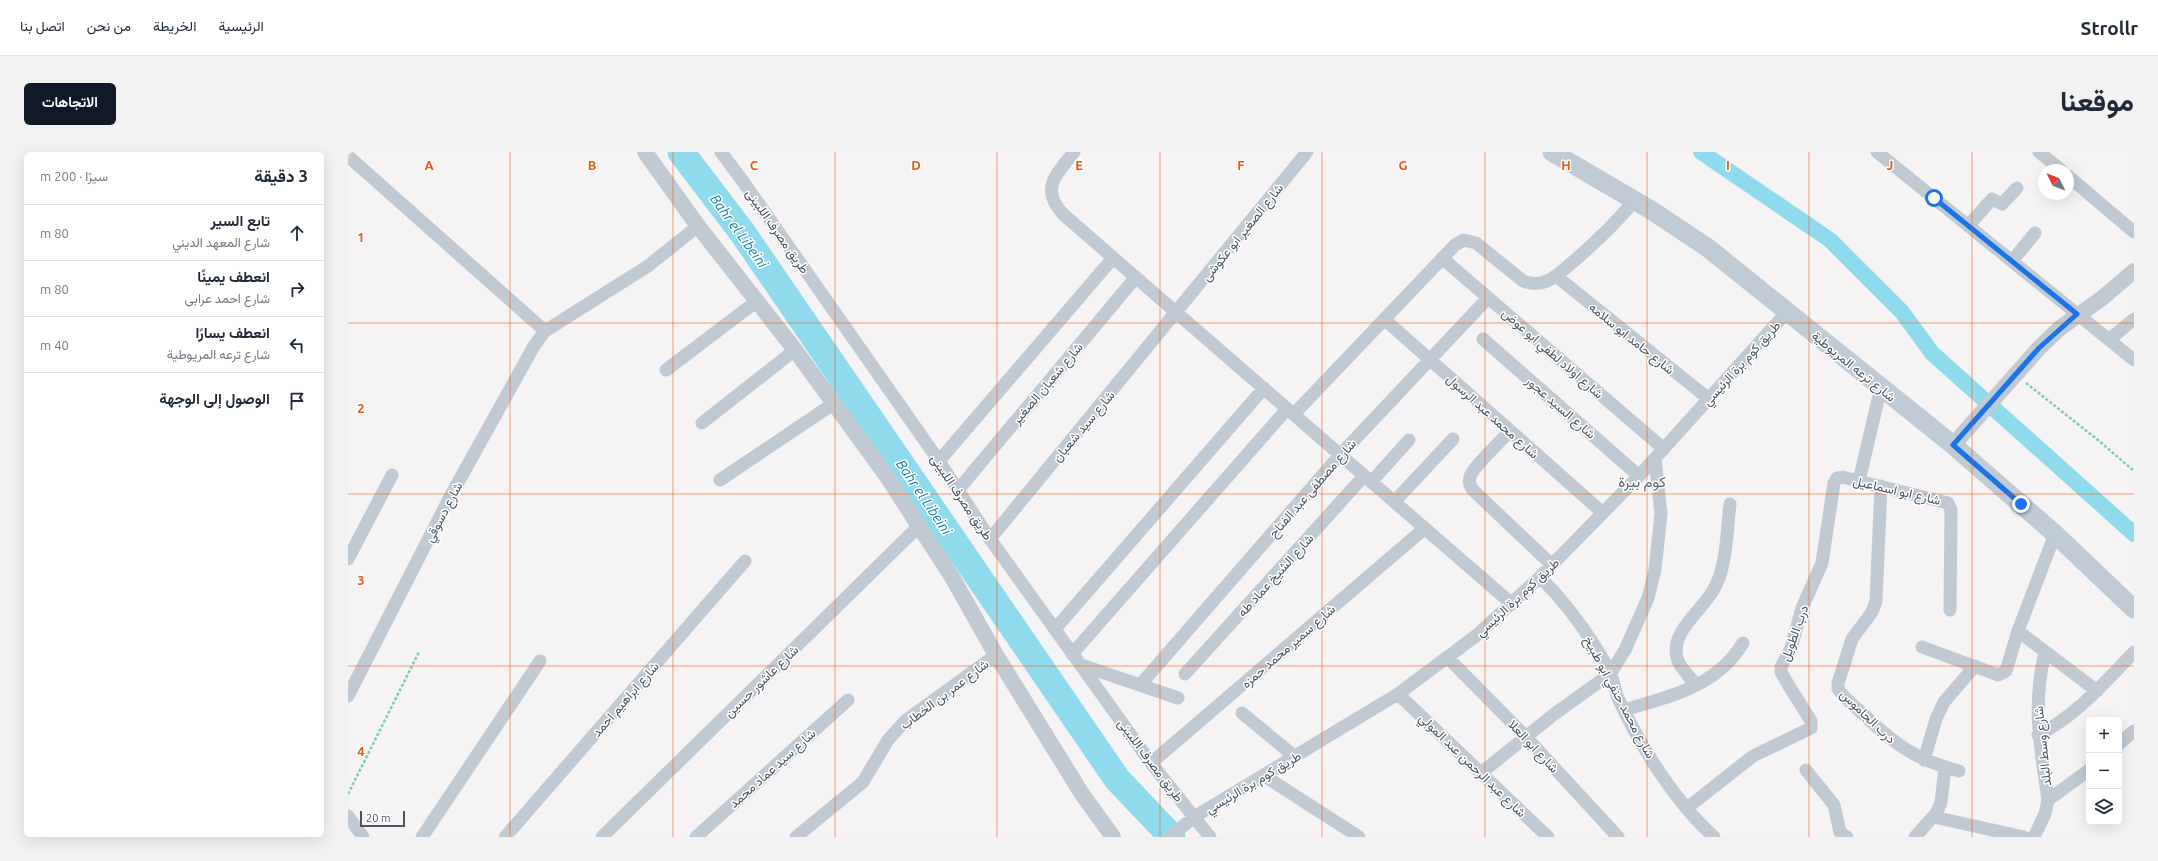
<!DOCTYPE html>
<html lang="ar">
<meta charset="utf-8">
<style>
:root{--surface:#fff;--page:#f2f2f3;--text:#1f2937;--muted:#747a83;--line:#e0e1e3;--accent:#111827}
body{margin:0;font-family:Ubuntu,Vazirmatn,sans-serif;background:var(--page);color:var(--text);direction:rtl}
.controls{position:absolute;right:12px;bottom:12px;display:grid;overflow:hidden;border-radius:6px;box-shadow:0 4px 16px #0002}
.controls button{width:36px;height:36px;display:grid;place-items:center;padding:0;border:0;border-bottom:1px solid var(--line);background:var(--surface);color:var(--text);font:20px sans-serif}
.compass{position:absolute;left:1690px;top:12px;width:36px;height:36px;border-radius:50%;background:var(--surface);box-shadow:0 4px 16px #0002;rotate:313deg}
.scale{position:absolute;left:12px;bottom:10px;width:45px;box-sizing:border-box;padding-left:4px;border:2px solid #4a5661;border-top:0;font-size:11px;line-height:14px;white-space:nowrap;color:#4a5661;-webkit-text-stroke:3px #fff;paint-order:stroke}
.stop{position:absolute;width:12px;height:12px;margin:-9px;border:3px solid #1a73e8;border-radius:50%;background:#fff}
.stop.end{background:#1a73e8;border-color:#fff;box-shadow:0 1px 4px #0008}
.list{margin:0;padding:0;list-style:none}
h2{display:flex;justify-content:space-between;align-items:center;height:52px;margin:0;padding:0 16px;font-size:17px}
h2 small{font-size:13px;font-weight:400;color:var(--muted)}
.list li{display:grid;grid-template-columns:26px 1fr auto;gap:12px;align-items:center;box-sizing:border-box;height:56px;padding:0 16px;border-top:1px solid var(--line)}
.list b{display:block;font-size:15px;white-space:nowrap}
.list p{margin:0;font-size:13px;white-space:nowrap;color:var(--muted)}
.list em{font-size:13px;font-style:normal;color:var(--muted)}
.icon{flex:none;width:22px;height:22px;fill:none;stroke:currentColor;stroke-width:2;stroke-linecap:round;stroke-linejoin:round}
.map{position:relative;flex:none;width:1786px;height:685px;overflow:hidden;direction:ltr;border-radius:6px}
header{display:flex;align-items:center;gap:24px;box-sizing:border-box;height:56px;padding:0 20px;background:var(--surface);border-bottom:1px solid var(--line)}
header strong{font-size:19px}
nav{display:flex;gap:22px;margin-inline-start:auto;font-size:14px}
.intro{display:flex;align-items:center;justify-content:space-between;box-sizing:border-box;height:96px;padding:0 24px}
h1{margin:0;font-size:28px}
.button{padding:10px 18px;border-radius:6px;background:var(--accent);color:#fff;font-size:14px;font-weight:700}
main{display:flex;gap:24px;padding:0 24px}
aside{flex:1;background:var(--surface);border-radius:6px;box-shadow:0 4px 16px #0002}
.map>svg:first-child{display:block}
</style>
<header>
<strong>Strollr</strong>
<nav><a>الرئيسية</a><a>الخريطة</a><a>من نحن</a><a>اتصل بنا</a></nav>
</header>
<div class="intro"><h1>موقعنا</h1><a class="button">الاتجاهات</a></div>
<main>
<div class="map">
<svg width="1786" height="685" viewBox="0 0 1786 685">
<rect width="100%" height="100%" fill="#f5f3f3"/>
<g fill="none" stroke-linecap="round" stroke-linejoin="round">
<path stroke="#90daee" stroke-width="16" d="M1353,0L1482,88L1554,160L1584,201L1786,382"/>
<path stroke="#90daee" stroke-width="27" d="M333,0L394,80L769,627L824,685"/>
<path stroke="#7ad0a6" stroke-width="2.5" stroke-dasharray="3 2" stroke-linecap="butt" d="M1678,231L1750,288L1786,319
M0,642L71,500"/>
<path stroke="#c1cad2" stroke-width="13" d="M373,0L399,35L591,309L642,387L803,611L862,685
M726,0C708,23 691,37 716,63L1164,452
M1529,0L1786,208
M1691,0L1713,18
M0,4L197,179
M1720,24L1786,80
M1620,74L1644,47L1654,52L1669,36
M1094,106L1316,297
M1664,109L1687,81
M1208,124L1361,247
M1036,167L1255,361
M1135,187L1291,324
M1762,187L1786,167
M318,218L409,149
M946,262L1107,93L1116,88L1128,91L1175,129C1183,132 1190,133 1199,129C1209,125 1217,116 1226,109C1248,90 1268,71 1287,48
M354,271L447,198
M1162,279C1154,288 1124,316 1122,325C1120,331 1123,336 1127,340L1204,413
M591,309L765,106
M372,328L485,252
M1511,329L1533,235
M1023,330L1061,288
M1533,334L1528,449L1524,460L1504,487L1490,531V537C1496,546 1506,554 1514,561C1546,592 1568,608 1611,619
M610,338L788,125
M1046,350L1105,287
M642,387L959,0
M0,407L44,323
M1192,425C1214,447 1232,470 1248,496C1253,504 1259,514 1263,523C1266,530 1267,539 1270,546C1292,594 1327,650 1366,685
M707,477L916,236
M1670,479L1749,539
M1574,495L1650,523L1658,519L1670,479L1707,382
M724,502L939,257
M1100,506L1178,585L1270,685
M733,513L830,546
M837,522L1016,324
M793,532L992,303L1140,146
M1348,533C1343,526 1333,517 1330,509C1319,479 1358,457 1368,433C1379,411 1379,376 1382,352
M1050,542L1200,685
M0,544L103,343L186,194L197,179L300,114L350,74
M1276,558C1323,544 1368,535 1395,491
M894,561L946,604
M1690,583C1729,563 1756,531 1786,500
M1771,592L1786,579
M1576,608L1588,567L1596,550L1627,514
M803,611L1077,376
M1458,618L1486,653L1492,680L1499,685
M1133,621L1205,563L1262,522L1277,498L1300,446L1307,418L1313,362L1307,306
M915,623L1011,685
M1700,648L1741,618
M1339,656L1405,604L1463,576V569L1441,534L1433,520V515L1443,496L1454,456L1474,411L1486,331L1489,326L1494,325L1600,351L1603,358L1602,458
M0,664L15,685
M1586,665L1676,685
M74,685L192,509
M157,685L397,409
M254,685L572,373
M348,685L500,548
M448,685L515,630L540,588L557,569L648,503
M822,685L846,665L1050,542L1129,483L1192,425L1291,324L1439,160
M1567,685L1589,660L1593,650L1597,616
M1686,685L1697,662L1700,648C1692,592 1684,556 1697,500"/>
<path stroke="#c1cad2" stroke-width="16" d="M297,0L350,74L447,198L538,323L604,425L648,503L734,642L765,685
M1605,293L1691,196L1712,176L1753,147L1786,119"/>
<path stroke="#c1cbd6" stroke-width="19" d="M1204,0L1303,58L1360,96L1605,293L1707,382L1786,457"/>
</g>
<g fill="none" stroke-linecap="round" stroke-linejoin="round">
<path stroke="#1a73e8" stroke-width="5" d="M1586,46L1729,162L1691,196L1605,293L1673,352"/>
</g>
<path fill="none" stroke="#e8590c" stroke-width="1" stroke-opacity="0.55" d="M162,0V685M325,0V685M487,0V685M649,0V685M812,0V685M974,0V685M1137,0V685M1299,0V685M1461,0V685M1624,0V685M0,171H1786M0,342H1786M0,514H1786"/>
<g text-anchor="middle" stroke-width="3" stroke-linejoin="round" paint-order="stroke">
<g font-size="13" fill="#4a5661" stroke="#fff">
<text transform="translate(430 79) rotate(55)" y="5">طريق مصرف اللبينى</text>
<text transform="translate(894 80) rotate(-51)" y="5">شارع الصغير ابو عكوشى</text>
<text transform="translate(1284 186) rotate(39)" y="5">شارع حامد ابو سلامه</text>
<text transform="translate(1205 201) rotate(41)" y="5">شارع اولاد لطفي ابو عوض</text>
<text transform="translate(1393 211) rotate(-48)" y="5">طريق كوم برة الرئيسي</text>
<text transform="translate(1506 214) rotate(39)" y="5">شارع ترعه المريوطية</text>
<text transform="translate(699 231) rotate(-50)" y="5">شارع شعبان الصغير</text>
<text transform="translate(1213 255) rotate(41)" y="5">شارع السيد عجور</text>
<text transform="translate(1145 264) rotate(42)" y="5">شارع محمد عبد الرسول</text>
<text transform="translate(735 274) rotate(-50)" y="5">شارع سيد شعبان</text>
<text transform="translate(964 336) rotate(-49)" y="5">شارع مصطفى عبد الفتاح</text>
<text transform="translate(1549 338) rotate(13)" y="5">شارع ابو اسماعيل</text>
<text transform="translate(614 345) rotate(56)" y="5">طريق مصرف اللبينى</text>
<text transform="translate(95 360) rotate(-62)" y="5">شارع دسوقي</text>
<text transform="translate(927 423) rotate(-48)" y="5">شارع الشيخ عماد طه</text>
<text transform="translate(1169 445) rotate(-43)" y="5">طريق كوم برة الرئيسي</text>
<text transform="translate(1446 481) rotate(-70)" y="5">درب الطويل</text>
<text transform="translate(940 494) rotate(-41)" y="5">شارع سمير محمد حمزه</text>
<text transform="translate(413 529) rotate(-44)" y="5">شارع عاشور حسين</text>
<text transform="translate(596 542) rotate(-37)" y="5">شارع عمر بن الخطاب</text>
<text transform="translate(1272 545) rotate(62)" y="5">شارع محمد حنفي ابو طبيخ</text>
<text transform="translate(277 547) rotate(-49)" y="5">شارع ابراهيم احمد</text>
<text transform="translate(1520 564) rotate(44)" y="5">درب الجاموس</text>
<text transform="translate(1186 594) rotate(47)" y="5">شارع ابو العلا</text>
<text transform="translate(1694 594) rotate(-96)" y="5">شارع وسط البلد</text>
<text transform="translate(803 608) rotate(53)" y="5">طريق مصرف اللبينى</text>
<text transform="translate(1125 613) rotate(44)" y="5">شارع عبد الرحمن عبد المولي</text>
<text transform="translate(424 616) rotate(-42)" y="5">شارع سيد عماد محمد</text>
<text transform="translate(905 630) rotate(-31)" y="5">طريق كوم برة الرئيسي</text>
</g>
<g font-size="14" font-style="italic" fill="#0c7c9b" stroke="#fff">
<text transform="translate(391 79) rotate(54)" y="5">Bahr el Libeini</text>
<text transform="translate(576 345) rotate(56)" y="5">Bahr el Libeini</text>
</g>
<g font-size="15" fill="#5f6368" stroke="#fff">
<text x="1294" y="335">كوم بيرة</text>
</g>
</g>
<g font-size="13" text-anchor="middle" font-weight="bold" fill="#e8590c" stroke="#fff" stroke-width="3" stroke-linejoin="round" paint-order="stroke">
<text x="81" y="18">A</text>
<text x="244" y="18">B</text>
<text x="406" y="18">C</text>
<text x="568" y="18">D</text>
<text x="731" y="18">E</text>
<text x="893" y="18">F</text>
<text x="1055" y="18">G</text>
<text x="1218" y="18">H</text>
<text x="1380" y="18">I</text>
<text x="1542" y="18">J</text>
<text x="13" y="90">1</text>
<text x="13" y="261">2</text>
<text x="13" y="433">3</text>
<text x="13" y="604">4</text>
</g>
</svg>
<div class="controls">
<button>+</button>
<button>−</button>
<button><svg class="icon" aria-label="layers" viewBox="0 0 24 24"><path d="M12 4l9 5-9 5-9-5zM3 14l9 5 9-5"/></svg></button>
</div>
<svg class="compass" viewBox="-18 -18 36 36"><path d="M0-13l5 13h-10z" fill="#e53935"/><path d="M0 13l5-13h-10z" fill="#747a83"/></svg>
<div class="scale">20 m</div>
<div class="stop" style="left:1586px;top:46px"></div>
<div class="stop end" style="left:1673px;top:352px"></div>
</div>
<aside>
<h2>3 دقيقة<small>سيرًا · 200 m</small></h2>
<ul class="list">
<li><svg class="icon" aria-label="ahead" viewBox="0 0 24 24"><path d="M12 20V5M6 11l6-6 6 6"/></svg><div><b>تابع السير</b><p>شارع المعهد الديني</p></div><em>80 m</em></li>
<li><svg class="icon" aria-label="right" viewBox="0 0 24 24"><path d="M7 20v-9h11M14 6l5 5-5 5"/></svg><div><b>انعطف يمينًا</b><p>شارع احمد عرابى</p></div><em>80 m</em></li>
<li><svg class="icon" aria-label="left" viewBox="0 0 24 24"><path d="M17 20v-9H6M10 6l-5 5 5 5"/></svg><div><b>انعطف يسارًا</b><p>شارع ترعه المريوطية</p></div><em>40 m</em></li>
<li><svg class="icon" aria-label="arrive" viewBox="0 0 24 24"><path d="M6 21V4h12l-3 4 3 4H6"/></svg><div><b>الوصول إلى الوجهة</b></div></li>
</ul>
</aside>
</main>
